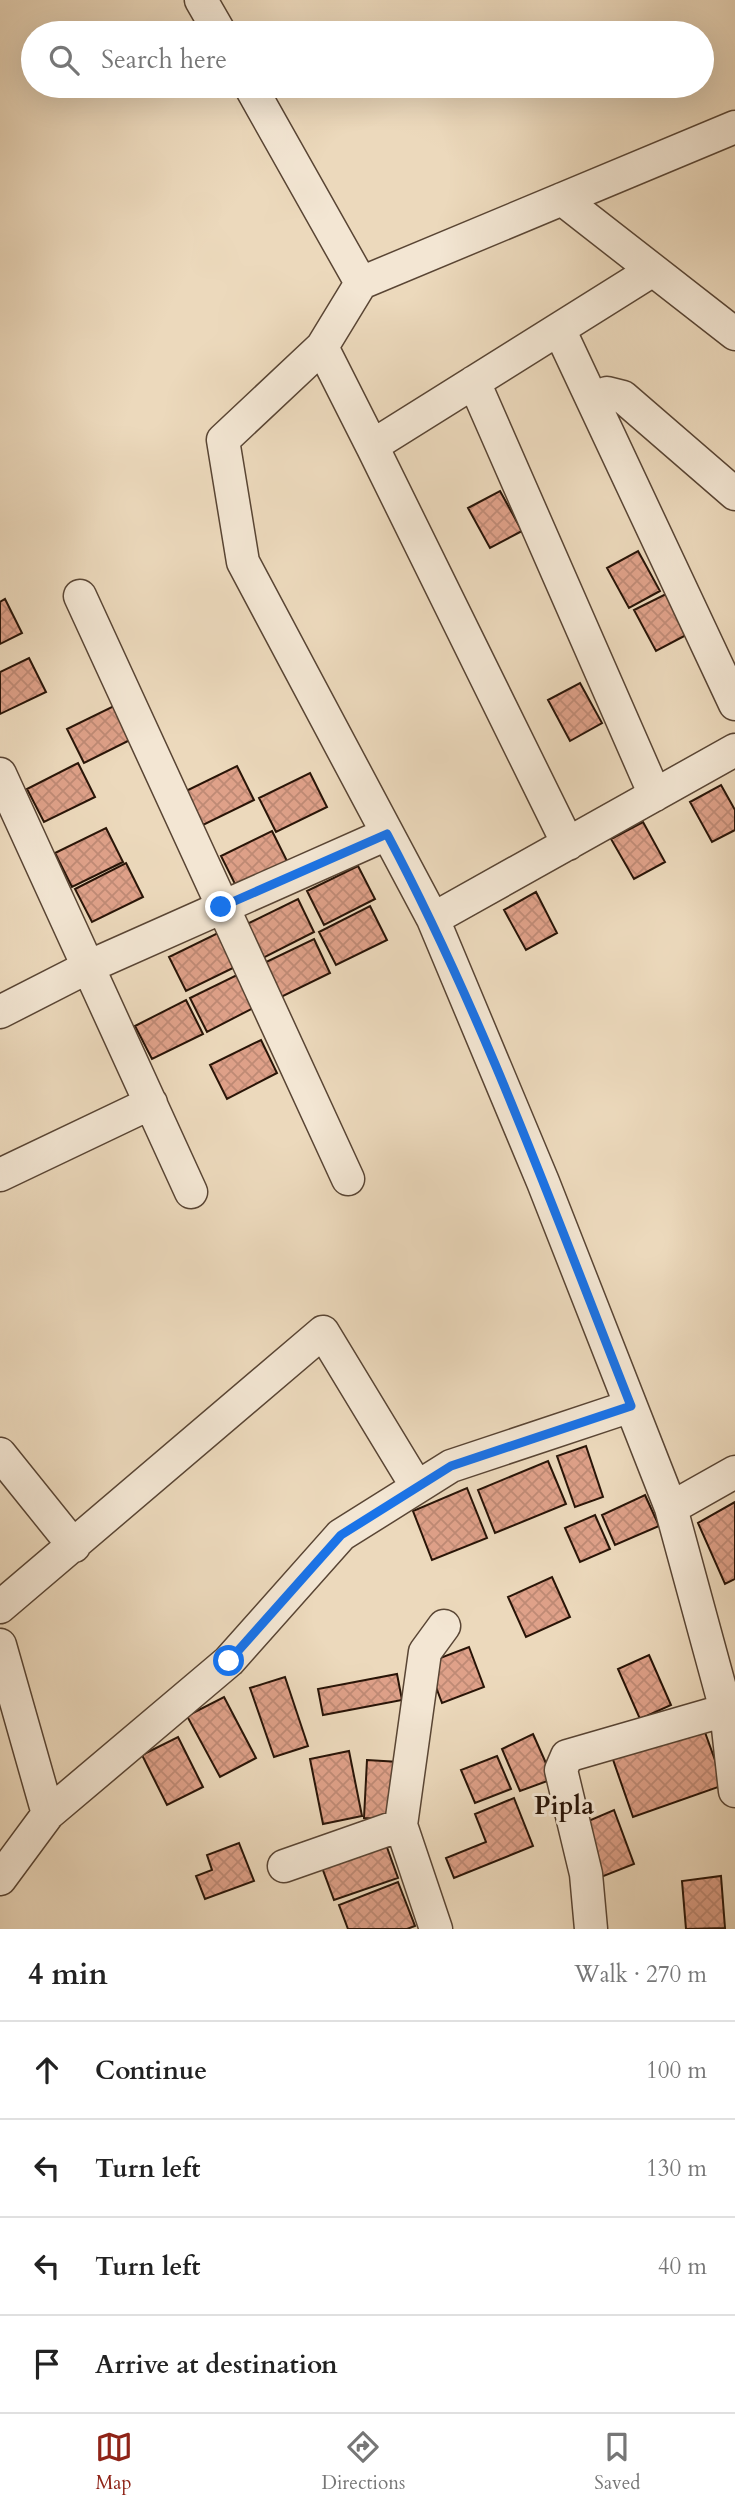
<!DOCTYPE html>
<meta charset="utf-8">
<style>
:root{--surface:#fff;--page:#f2f2f2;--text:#222;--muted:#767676;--line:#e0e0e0;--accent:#8f2418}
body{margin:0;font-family:Cardo,serif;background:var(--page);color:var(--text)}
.stop{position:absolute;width:21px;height:21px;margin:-16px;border:5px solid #1a73e8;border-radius:50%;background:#fff}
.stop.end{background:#1a73e8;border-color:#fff;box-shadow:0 2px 7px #0008}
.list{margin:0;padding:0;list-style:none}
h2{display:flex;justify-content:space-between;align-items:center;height:91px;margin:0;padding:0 28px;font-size:30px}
h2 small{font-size:23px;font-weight:400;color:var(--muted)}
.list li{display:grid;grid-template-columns:46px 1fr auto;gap:21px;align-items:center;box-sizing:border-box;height:98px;padding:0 28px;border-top:2px solid var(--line)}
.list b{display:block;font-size:26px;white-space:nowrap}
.list em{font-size:23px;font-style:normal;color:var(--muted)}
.icon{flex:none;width:38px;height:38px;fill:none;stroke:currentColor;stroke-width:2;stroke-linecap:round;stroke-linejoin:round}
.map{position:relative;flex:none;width:735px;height:1929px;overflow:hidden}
.search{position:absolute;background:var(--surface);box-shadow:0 7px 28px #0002;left:21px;right:21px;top:21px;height:77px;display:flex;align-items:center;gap:18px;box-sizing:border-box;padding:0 24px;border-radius:38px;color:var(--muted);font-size:26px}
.sheet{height:483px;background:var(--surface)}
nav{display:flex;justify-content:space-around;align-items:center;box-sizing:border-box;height:98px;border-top:2px solid var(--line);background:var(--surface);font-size:19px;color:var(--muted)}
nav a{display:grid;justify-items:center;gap:4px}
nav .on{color:var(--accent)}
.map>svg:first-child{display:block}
</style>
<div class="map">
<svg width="735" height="1929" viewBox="0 0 735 1929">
<defs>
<pattern id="building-cross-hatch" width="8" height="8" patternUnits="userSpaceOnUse" patternTransform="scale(1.75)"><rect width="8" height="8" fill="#dfa189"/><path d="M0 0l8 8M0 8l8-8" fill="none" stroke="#bf8a75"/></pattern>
</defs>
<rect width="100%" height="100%" fill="#ecd9bc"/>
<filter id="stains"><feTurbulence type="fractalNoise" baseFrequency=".00286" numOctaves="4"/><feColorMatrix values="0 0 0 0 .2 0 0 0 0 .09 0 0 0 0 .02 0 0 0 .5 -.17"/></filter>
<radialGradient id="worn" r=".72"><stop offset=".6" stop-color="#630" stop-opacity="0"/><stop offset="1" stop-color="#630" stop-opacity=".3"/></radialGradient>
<path fill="url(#building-cross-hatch)" stroke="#281407" stroke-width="2" d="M500,491L522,531L490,548L468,508Z
M638,551L660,591L629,608L607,568Z
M666,594L688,634L656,651L634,610Z
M5,599L22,633L0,644V602Z
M29,658L46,692L0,714V672Z
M580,683L602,723L570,741L548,700Z
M118,704L134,738L84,763L67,729Z
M78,763L95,797L44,822L27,789Z
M237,766L254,800L203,825L186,791Z
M310,773L327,807L276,832L259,798Z
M721,785L735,810V830L712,842L690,802Z
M643,822L665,862L634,879L611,839Z
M106,828L123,862L72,887L55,853Z
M272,831L289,865L238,890L221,856Z
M126,863L143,897L92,922L75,889Z
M358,866L375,899L324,925L307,891Z
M536,892L557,933L526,950L504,910Z
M298,899L314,932L263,958L247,924Z
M370,906L387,940L336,965L319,932Z
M220,932L237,966L186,991L169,957Z
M314,939L330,973L279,998L262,964Z
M241,973L257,1006L207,1032L190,998Z
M186,1000L203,1034L152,1059L135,1026Z
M261,1040L277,1073L227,1099L210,1065Z
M586,1446L603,1497L575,1507L557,1456Z
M548,1461L566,1504L495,1533L478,1490Z
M467,1488L487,1538L432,1560L413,1511Z
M645,1495L659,1526L615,1545L602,1515Z
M735,1502V1579L725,1584L698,1523Z
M595,1515L610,1549L580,1562L565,1528Z
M552,1577L570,1617L526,1637L508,1597Z
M469,1647L484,1687L442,1703L427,1663Z
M649,1655L671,1705L640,1719L618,1669Z
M397,1674L402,1700L323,1715L318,1689Z
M285,1677L308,1746L274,1757L250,1688Z
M224,1697L256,1758L220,1777L187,1716Z
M702,1724L724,1785L633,1817L611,1754Z
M533,1734L553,1779L520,1791L502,1749Z
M178,1737L203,1787L167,1805L142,1755Z
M349,1751L362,1816L323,1824L310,1759Z
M497,1756L511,1789L475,1803L461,1770Z
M367,1760L399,1762L395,1820L364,1818Z
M514,1798L533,1846L454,1878L446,1858L486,1842L475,1814Z
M614,1810L634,1864L596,1879L579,1825Z
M384,1839L398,1878L334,1900L320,1862Z
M239,1843L254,1881L205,1899L196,1876L212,1870L207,1855Z
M721,1876L725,1928L686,1929L682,1881Z
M398,1882L415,1926L407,1929H348L339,1905Z"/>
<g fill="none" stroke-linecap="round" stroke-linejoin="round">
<g stroke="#594534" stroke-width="35">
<path id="street" d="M201,0L220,33
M250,86L361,283L735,127
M562,199L735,334
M361,283L322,347L372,446
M559,329L735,704
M322,347L223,440L243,562L433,919
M474,382L655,795
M592,398L607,393L623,397L735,494
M80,596L348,1179
M735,750L433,919L543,1182L671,1508L726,1710L735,1791
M0,774L191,1192
M568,844L372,446L653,270
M0,1012L90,966L387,834
M0,1175L151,1103
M0,1454L74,1546
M671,1508L735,1472
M0,1607L323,1332L417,1487
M0,1645L48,1814L0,1879
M48,1814L229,1661L341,1535L451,1466L631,1406
M401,1825L425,1652L444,1626
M284,1866L401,1825L436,1929
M591,1929L586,1874L561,1770L567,1756L726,1710"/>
</g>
<use href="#street" stroke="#f3e6d3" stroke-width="32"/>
</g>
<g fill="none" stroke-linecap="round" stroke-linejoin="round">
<path stroke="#1a73e8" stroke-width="9" d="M221,907L387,834C484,1017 555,1214 631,1406L451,1466L341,1535L229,1661"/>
</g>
<g text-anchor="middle" stroke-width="6" stroke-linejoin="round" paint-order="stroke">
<g font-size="26" font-weight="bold" fill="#281407" stroke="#f3e6d3">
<text x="564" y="1814">Pipla</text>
</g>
</g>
<rect width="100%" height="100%" filter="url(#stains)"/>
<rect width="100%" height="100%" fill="url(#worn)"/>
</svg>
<div class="stop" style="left:229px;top:1661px"></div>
<div class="stop end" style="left:221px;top:907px"></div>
<div class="search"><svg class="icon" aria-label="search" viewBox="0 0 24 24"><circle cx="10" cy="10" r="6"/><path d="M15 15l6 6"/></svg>Search here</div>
</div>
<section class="sheet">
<h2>4 min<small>Walk · 270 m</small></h2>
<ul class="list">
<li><svg class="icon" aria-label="ahead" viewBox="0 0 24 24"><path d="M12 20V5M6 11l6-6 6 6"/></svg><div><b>Continue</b></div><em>100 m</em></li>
<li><svg class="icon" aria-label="left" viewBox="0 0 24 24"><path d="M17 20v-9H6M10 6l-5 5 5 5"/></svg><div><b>Turn left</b></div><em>130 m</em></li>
<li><svg class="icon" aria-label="left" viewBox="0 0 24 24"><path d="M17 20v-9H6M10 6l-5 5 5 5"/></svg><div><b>Turn left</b></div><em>40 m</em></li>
<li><svg class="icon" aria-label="arrive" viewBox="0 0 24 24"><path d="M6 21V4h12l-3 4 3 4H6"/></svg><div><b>Arrive at destination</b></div></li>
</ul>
</section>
<nav>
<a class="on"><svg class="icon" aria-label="map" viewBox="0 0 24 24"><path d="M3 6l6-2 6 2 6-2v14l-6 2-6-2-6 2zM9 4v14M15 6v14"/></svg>Map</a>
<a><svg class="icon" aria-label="directions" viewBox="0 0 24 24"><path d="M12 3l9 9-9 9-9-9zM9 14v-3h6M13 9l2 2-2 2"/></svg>Directions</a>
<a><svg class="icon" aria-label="saved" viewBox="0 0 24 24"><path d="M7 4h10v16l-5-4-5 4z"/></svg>Saved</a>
</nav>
